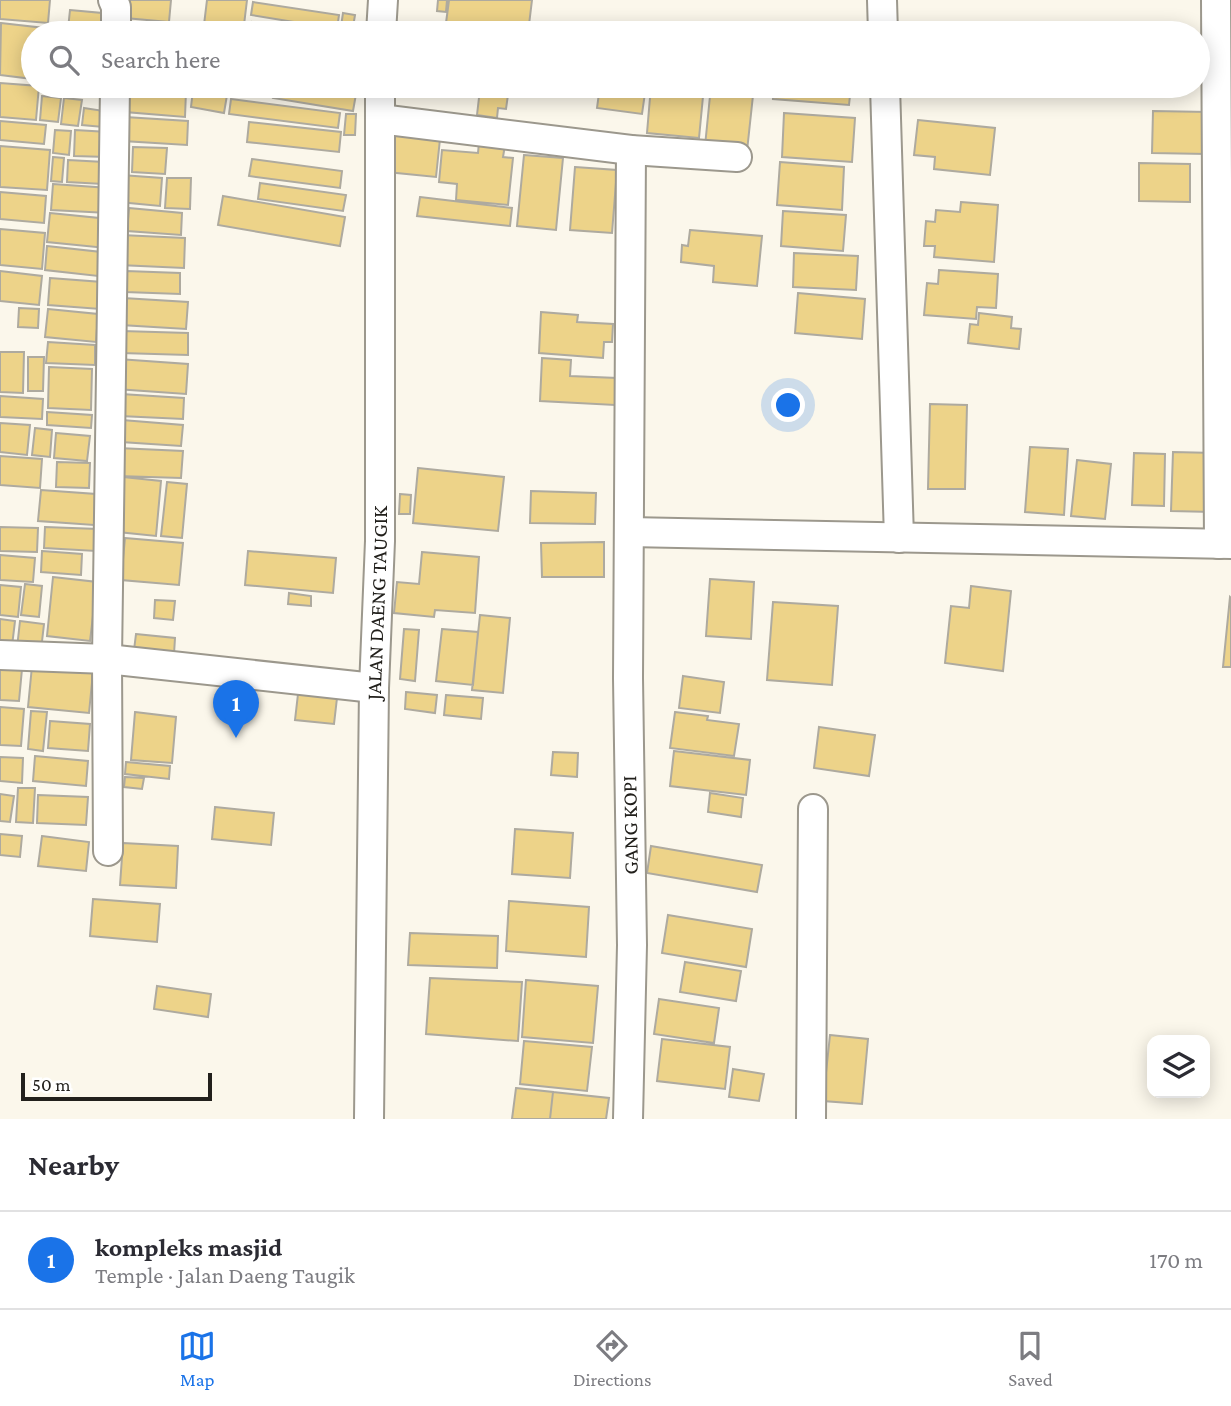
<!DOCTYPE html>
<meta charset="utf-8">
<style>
:root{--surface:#fff;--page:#f2f2f3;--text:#2b2b33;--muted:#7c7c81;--line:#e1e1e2;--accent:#1a73e8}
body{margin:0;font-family:"Crimson Pro",serif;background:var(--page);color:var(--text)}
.controls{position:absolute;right:21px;bottom:21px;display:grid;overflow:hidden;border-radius:14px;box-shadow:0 4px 18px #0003}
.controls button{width:63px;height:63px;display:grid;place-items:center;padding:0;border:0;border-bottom:2px solid var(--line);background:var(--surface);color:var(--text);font:35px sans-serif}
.scale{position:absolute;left:21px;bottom:18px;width:191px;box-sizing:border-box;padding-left:7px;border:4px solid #22201c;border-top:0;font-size:19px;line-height:24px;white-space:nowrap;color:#22201c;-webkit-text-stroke:5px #fff;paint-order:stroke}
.you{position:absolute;left:789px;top:406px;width:24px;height:24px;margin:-18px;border:5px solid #fff;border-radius:50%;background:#1a73e8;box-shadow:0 0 0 10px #1a73e833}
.badge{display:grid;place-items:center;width:46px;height:46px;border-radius:50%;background:var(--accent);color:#fff;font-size:23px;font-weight:700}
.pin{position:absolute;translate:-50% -58px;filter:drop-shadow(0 2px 4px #0008)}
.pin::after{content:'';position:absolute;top:37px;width:24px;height:21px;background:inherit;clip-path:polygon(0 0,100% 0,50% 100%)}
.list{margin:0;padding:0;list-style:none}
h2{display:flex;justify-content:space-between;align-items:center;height:91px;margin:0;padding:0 28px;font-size:30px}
h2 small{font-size:23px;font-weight:400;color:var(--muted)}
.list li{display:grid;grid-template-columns:46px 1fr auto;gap:21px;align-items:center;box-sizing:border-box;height:98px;padding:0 28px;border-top:2px solid var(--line)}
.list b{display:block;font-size:26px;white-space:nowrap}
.list p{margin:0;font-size:23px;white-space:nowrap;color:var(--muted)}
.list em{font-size:23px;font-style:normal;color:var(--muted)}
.icon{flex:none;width:38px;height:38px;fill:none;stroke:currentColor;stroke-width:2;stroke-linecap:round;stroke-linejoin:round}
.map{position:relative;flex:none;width:1231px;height:1119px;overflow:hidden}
.search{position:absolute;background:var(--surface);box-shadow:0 4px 18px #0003;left:21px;right:21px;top:21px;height:77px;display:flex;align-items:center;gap:18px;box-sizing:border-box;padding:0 24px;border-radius:38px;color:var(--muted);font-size:26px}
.sheet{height:189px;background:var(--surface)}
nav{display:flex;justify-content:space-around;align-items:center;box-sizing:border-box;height:98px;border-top:2px solid var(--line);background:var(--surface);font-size:19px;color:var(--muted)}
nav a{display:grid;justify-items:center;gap:4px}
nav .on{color:var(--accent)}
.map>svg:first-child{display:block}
</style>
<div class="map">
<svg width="1231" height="1119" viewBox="0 0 1231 1119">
<rect width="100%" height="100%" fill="#fbf7eb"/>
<path fill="#edd389" stroke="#aeaa9f" stroke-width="2" d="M0,0H50L48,23L0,19Z
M127,0H171L169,22L125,18Z
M207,0H247L243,33H203Z
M438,0H447L446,12L437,11Z
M449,0H532L528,33L446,23Z
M253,2L339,15L337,29L251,15Z
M70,10L102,13L100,32L68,29Z
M343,13L355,15L352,33H340Z
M252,22L322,33H250Z
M1,23L53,29V33H33V79L0,75Z
M132,24L172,27V33H132Z
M424,26L479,33H423Z
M780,26L855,33H779Z
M0,83L39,86L36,120L0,117Z
M53,86H105L104,94L53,88Z
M127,86L186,91L185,117L125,112Z
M275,86H302L356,94L353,111L273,98Z
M455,86H503L509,88L506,109L498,108L497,118L477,115L480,89Z
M600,86H646L642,114L597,108Z
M651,86H704L699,138L647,133Z
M711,86H754L747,151L705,146Z
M774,86H851L849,105L773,99Z
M193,90L227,95L224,113L191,107Z
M42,96L61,98L58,122L40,120Z
M64,98L82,100L78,126L61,124Z
M231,99L340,113L338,128L229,114Z
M84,108L104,111L103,127L82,125Z
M1153,111L1208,112L1207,154L1152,153Z
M784,113L855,118L852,162L782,157Z
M346,114H356L355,135H344Z
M125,117L188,121L187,145L123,141Z
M918,120L995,128L990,175L934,169L935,157L914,155Z
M0,121L46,125L44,144L0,140Z
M249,122L341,132L339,152L247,142Z
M55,130L71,131L69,155L53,153Z
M75,130L108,132L107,157L74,156Z
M391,134L440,139L436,177L387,172Z
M479,142L505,145L503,157L513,158L508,205L456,200L457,184L439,182L442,150L478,153Z
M0,146L50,150L47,190L0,187Z
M133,147L167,148L165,174L132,172Z
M524,155L563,158L556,230L517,226Z
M53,157L64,158L62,182L51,181Z
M252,159L342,171L340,188L249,176Z
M68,160L104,162L103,184L67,182Z
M780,162L844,167L842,210L777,205Z
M1139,163L1190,164V202L1139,201Z
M575,167L617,170L612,233L570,230Z
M121,175L162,178L160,206L119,202Z
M167,178H191L190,209L165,208Z
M260,183L346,195L343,211L258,199Z
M53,184L109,188L108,213L51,210Z
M0,192L46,196L44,223L0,219Z
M223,196L345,217L340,246L218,225Z
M420,197L512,208L510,226L417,216Z
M961,202L998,205L994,262L934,257L935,246H924L926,221L935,222L936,210L960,212Z
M129,208L182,213L181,235L127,231Z
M783,211L846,215L843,251L781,246Z
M50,213L109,219L106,248L47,242Z
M0,229L45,233L42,269L0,265Z
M690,230L762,236L757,286L713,282L714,266L681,262L682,245L688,246Z
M121,235L185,238L184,268L119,265Z
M47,246L101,252L98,276L45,270Z
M794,253L858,256L856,290L793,287Z
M939,270L998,274L996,308L977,307L976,319L924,315L927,283L938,284Z
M0,271L42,276L39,305L0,301Z
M126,271L180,273V294L125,292Z
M50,278L102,282L100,309L48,305Z
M798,293L865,299L862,339L795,333Z
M123,298L188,302L186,329L121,325Z
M19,308L39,309L38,328L18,327Z
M48,309L98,314L96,342L45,337Z
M541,312L578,315L577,322L613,324L612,342H604L603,358L539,353Z
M979,313L1012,317L1011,328L1021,329L1019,349L968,343L970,324L978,325Z
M122,331L188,333V355L121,353Z
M48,342L95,345V365L46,363Z
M0,352H24L23,393L0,392Z
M28,357H44L43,391H28Z
M542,358L571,360L570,376L617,378L615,405L540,401Z
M118,359L188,364L186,394L116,389Z
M49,367L92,369L91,410L48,408Z
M121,394L184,398L183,419L120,416Z
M0,396L43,399L42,419L0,417Z
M930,404L967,405L965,489H928Z
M47,412L92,415L91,428L47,425Z
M122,420L183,425L181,446L121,442Z
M0,423L30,425L27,455L0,452Z
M35,428L52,430L50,457L32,455Z
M56,433L90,436L87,461L54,458Z
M1030,447L1068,449L1064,515L1025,512Z
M118,448L183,451L181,478L117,476Z
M1173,452L1215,453L1213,512L1171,511Z
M1134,453L1165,454L1164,506L1132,505Z
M0,456L42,459L40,488L0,485Z
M1077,460L1111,464L1105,519L1071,516Z
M57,462L90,463L89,488L56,487Z
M418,468L504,477L498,531L413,523Z
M123,477L161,481L156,536L118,532Z
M167,482L187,484L182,538L161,536Z
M41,490L96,494L94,525L38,521Z
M531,491L596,493L595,524L530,523Z
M400,494L411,495L410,514H399Z
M0,527L38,528L37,552L0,551Z
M45,527L98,529L96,551L44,548Z
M125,538L183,543L179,585L121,580Z
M604,542V577H542L541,543Z
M42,551L82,554L81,575L41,572Z
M248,551L336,558L333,593L245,585Z
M422,552L479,557L475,613L435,610L434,617L394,613L397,582L419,584Z
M0,555L35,558L33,582L0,580Z
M53,577L97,582L90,641L47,636Z
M710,579L754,582L751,639L706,636Z
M25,584L42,586L39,617L21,615Z
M0,585L21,587L18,617L0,615Z
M971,586L1011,591L1003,671L945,663L951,606L969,608Z
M289,593L311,596V606L288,604Z
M1230,597L1231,598V667H1223Z
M155,600L175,601L173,620L154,618Z
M773,602L838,606L832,685L767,680Z
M480,615L510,618L503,693L472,690Z
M0,619L15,621L12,646L0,644Z
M20,621L44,624L41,650L17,648Z
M404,629L419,630L415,681L400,679Z
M442,629L478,632L473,685L436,681Z
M136,634L175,638L174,654L134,650Z
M32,666L93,672L89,713L28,707Z
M0,668L22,669L19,701L0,700Z
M683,676L724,682L720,713L679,708Z
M406,692L437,695L435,713L405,709Z
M298,694L337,698L334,724L295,720Z
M446,695L483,698L481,719L444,715Z
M0,707L24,709L21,746L0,745Z
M31,711L47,712L43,751L28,749Z
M135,712L176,717L172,763L131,760Z
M675,712L708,716L707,720L739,724L734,756L670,748Z
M50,721L90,724L88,751L48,748Z
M819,727L875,735L869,776L814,768Z
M674,751L750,760L746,795L670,786Z
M553,752L578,753L577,777L551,775Z
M35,756L88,761L86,786L33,781Z
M0,757L23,758L22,783L0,781Z
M126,762L170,766L169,779L125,774Z
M125,777L144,778L142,789L124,787Z
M18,788H35L33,823L16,822Z
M710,793L743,798L741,817L708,812Z
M0,794L14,796L10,822L0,821Z
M38,795L88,797L86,825L37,823Z
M215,807L274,813L271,845L212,839Z
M515,829L573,833L570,878L512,874Z
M0,834L22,836L20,857L0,855Z
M42,836L89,842L86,871L38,866Z
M123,843L178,846L176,888L120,885Z
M651,846L762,865L757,892L647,873Z
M93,899L160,904L157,942L90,936Z
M509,901L589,907L586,957L506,951Z
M668,915L752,929L746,967L662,953Z
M410,933L498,936L497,968L408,965Z
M685,962L741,971L736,1001L680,992Z
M430,978L522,982L518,1041L426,1034Z
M526,980L598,986L593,1043L522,1037Z
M157,986L211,994L208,1017L154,1009Z
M659,999L719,1008L714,1043L654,1034Z
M830,1035L868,1039L862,1104L823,1101Z
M662,1039L730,1047L725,1089L657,1081Z
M524,1041L592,1047L587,1091L520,1084Z
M733,1069L764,1074L759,1101L729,1097Z
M516,1088L553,1092L550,1119H512Z
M553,1092L609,1098L606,1119H550Z"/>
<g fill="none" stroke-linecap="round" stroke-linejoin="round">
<g stroke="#9c988d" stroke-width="32">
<g id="minor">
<path d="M113,0L116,7V33"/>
<path d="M882,0L883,33"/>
<path d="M1216,0L1219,544"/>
<path d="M381,33L383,0"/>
<path d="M885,86L899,538"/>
<path d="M380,119L631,150L737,157"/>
<path d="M629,532L1231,544"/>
<path d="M0,655L107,659L374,688"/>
<path d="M108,851L107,659L115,86"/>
<path id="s1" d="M369,1119L374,688L380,541V86"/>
<path d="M628,1119L632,945L628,678L631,150"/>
<path d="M811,1119L813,809"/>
</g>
</g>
<use href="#minor" stroke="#fff" stroke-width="28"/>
</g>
<g text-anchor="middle" stroke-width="5" stroke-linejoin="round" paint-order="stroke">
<g font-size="21" fill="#22201c" stroke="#fff">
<text dy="7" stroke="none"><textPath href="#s1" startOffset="516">JALAN DAENG TAUGIK</textPath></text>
<text transform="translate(630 825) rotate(-91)" y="7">GANG KOPI</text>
</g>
</g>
</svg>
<div class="controls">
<button><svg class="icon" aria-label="layers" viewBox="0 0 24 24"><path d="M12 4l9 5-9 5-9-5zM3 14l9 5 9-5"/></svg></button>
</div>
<div class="scale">50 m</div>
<div class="you"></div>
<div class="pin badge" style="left:236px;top:738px">1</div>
<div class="search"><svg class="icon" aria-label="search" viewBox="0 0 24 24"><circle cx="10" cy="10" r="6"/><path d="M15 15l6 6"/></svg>Search here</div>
</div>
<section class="sheet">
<h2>Nearby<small></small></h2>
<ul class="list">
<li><span class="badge">1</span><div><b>kompleks masjid</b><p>Temple · Jalan Daeng Taugik</p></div><em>170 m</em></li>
</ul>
</section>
<nav>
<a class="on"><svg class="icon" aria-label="map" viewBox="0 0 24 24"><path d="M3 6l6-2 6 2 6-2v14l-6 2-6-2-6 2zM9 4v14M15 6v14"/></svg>Map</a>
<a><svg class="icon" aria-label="directions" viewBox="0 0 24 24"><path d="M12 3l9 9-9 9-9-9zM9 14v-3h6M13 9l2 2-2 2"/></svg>Directions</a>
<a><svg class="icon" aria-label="saved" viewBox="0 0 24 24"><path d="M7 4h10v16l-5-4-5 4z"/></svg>Saved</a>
</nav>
